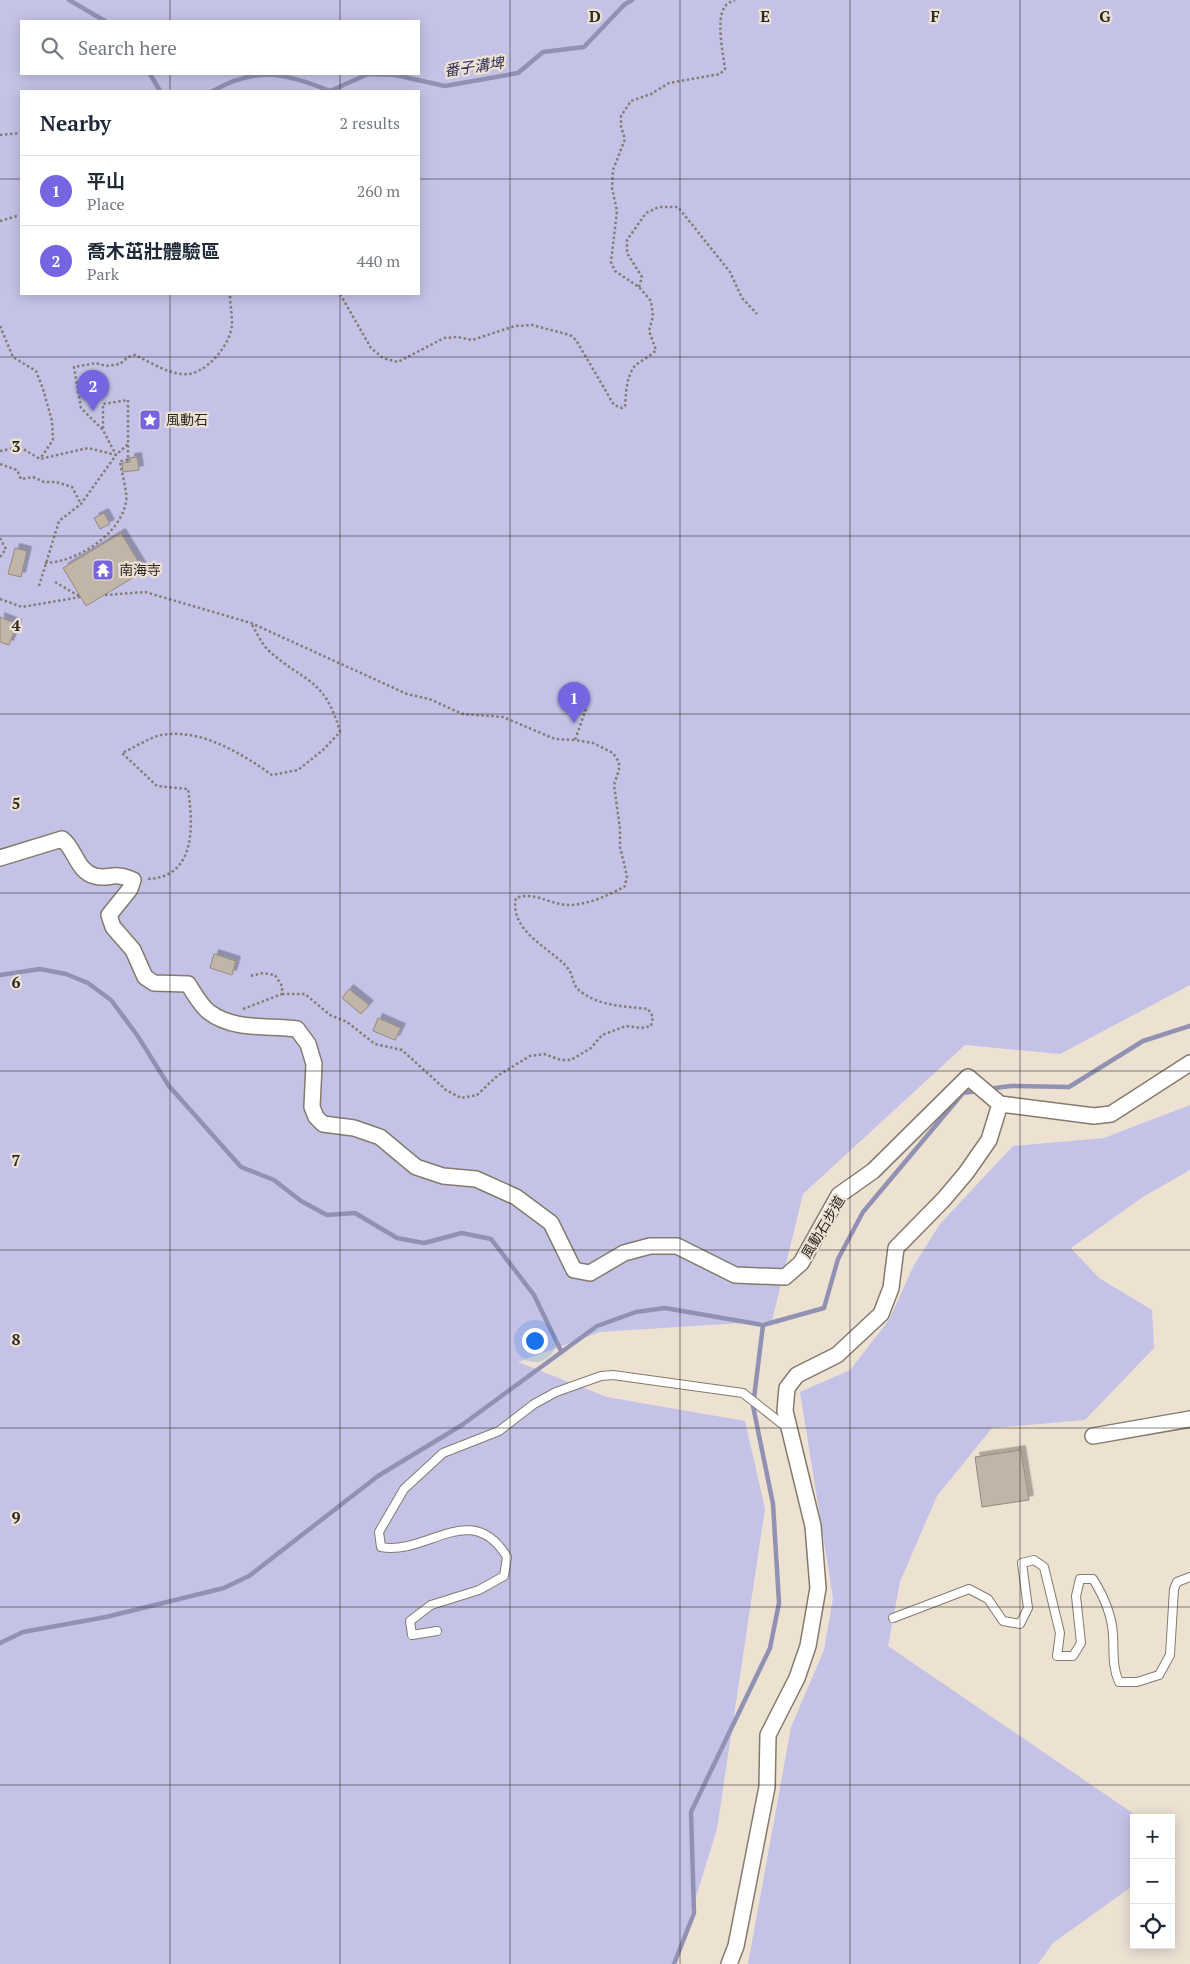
<!DOCTYPE html>
<meta charset="utf-8">
<style>
:root{--surface:#fff;--page:#f6f6f7;--text:#1f2937;--muted:#747a83;--line:#e0e1e3;--accent:#7665e0}
body{margin:0;font-family:"PT Serif","Noto Sans TC",serif;background:var(--page);color:var(--text)}
.controls{position:absolute;right:15px;bottom:15px;display:grid;overflow:hidden;border-radius:0px;box-shadow:0 2px 12px #0003}
.controls button{width:45px;height:45px;display:grid;place-items:center;padding:0;border:0;border-bottom:1px solid var(--line);background:var(--surface);color:var(--text);font:25px sans-serif}
.you{position:absolute;left:534px;top:1340px;width:18px;height:18px;margin:-12px;border:4px solid #fff;border-radius:50%;background:#1a73e8;box-shadow:0 0 0 8px #1a73e833}
.badge{display:grid;place-items:center;width:32px;height:32px;border-radius:50%;background:var(--accent);color:#fff;font-size:16px;font-weight:700}
.pin{position:absolute;translate:-50% -41px;filter:drop-shadow(0 1px 2px #0008)}
.pin::after{content:'';position:absolute;top:26px;width:18px;height:15px;background:inherit;clip-path:polygon(0 0,100% 0,50% 100%)}
.list{margin:0;padding:0;list-style:none}
h2{display:flex;justify-content:space-between;align-items:center;height:65px;margin:0;padding:0 20px;font-size:21px}
h2 small{font-size:16px;font-weight:400;color:var(--muted)}
.list li{display:grid;grid-template-columns:32px 1fr auto;gap:15px;align-items:center;box-sizing:border-box;height:70px;padding:0 20px;border-top:1px solid var(--line)}
.list b{display:block;font-size:19px;white-space:nowrap}
.list p{margin:0;font-size:16px;white-space:nowrap;color:var(--muted)}
.list em{font-size:16px;font-style:normal;color:var(--muted)}
.icon{flex:none;width:28px;height:28px;fill:none;stroke:currentColor;stroke-width:2;stroke-linecap:round;stroke-linejoin:round}
.map{position:relative;flex:none;width:1190px;height:1964px;overflow:hidden}
.search{position:absolute;background:var(--surface);box-shadow:0 2px 12px #0003;left:20px;top:20px;width:400px;height:55px;display:flex;align-items:center;gap:12px;box-sizing:border-box;padding:0 18px;border-radius:0px;color:var(--muted);font-size:19px}
.panel{position:absolute;background:var(--surface);box-shadow:0 2px 12px #0003;left:20px;top:90px;width:400px;height:205px;border-radius:0px}
.map>svg:first-child{display:block}
</style>
<div class="map">
<svg width="1190" height="1964" viewBox="0 0 1190 1964">
<defs>
<filter id="shadow"><feDropShadow dx="4.5" dy="-4.5" stdDeviation="0" flood-color="#0004"/></filter>
</defs>
<rect width="100%" height="100%" fill="#ede1d2"/>
<path fill="#c4c3e7" fill-rule="evenodd" d="M0,0H1190V985L1060,1054L965,1045L803,1194L772,1321L600,1332L518,1362L607,1397L745,1421L765,1509L717,1829L675,1964H0ZM21,21H419V74H21ZM21,91H419V294H21Z
M1190,1105V1170L1143,1197L1071,1248L1099,1278L1152,1310L1154,1348L1085,1420L992,1428L937,1496L900,1582L888,1646L1140,1818H1134V1885L1053,1943L1038,1964H748L791,1727L824,1650L833,1598L800,1392L850,1370L889,1320L914,1265L940,1224L1013,1146L1104,1138Z"/>
<g fill="none" stroke-linecap="round" stroke-linejoin="round">
<path stroke="#9191b3" stroke-width="4.5" d="M69,0L105,21
M150,74L160,91
M213,91C256,66 286,73 330,91L368,74L395,75L445,86L518,73L543,52L584,47L624,5L632,0
M0,975L40,969L66,974L88,983L111,1000L137,1035L169,1086L241,1167L274,1180L301,1201L327,1215L355,1213L397,1238L424,1243L462,1233L491,1239L534,1295L561,1351
M987,1089L1011,1086L1069,1087L1143,1041L1190,1026
M0,1643L23,1632L106,1617L224,1588L249,1576L378,1476L462,1425L597,1326L636,1312L665,1308L763,1325L824,1308L838,1259L863,1212L963,1093L977,1091
M674,1964L694,1913L691,1812L770,1648L779,1603L773,1504L753,1406L763,1325"/>
</g>
<path fill="#c1b5a7" stroke="#958a7d" filter="url(#shadow)" d="M137,457L139,470L123,472L122,463L130,462V458Z
M104,513L110,524L100,529L94,518Z
M121,533L144,571L86,606L63,568Z
M15,548L27,551L21,577L8,574Z
M0,617L17,624L9,645L0,642Z
M214,954L236,961L232,975L210,968Z
M349,989L369,1005L361,1014L342,998Z
M378,1018L401,1028L395,1040L373,1031Z
M1021,1450L1029,1500L982,1507L975,1457Z"/>
<g fill="none" stroke-linecap="round" stroke-linejoin="round">
<g stroke="#857a6d" stroke-width="10">
<path id="lane" d="M893,1618L969,1589L988,1599L1003,1621L1020,1624L1028,1608L1022,1563L1034,1560L1044,1567L1060,1633L1057,1656H1073L1081,1643L1076,1596L1080,1579H1093C1103,1595 1112,1616 1113,1635C1114,1651 1112,1667 1119,1682H1137L1159,1675L1170,1655L1174,1589L1177,1582L1190,1577
M437,1631L412,1635L410,1621L431,1605L479,1590L504,1576L507,1557C471,1498 427,1556 381,1547L379,1532L404,1489L443,1453L499,1431L534,1404L556,1392L601,1376L613,1375L743,1393L786,1427"/>
</g>
<g stroke="#857a6d" stroke-width="18">
<path id="street" d="M0,858L62,839C75,848 77,872 95,876C109,880 113,871 133,880L130,889L109,915L113,927L133,950L145,977L154,983L188,984C194,993 201,1006 209,1012C234,1031 268,1025 297,1029L308,1044L314,1064L312,1107L316,1117L323,1124L354,1128L380,1137L416,1167L443,1176L476,1179L516,1197L551,1223L574,1270L590,1273L624,1253L650,1246H677L735,1275L785,1277L801,1263L839,1195L873,1171L968,1077L1000,1104
M1000,1104L1094,1116L1111,1114L1190,1063
M1093,1436L1190,1419
M729,1964L736,1946L767,1787L768,1735L797,1678L808,1646L818,1588L813,1526L785,1411L787,1388L797,1375L837,1355L881,1314L891,1288L896,1248L944,1199L966,1173L989,1140L1000,1104"/>
</g>
<path stroke="#857d74" stroke-width="2.5" stroke-dasharray="2.5 2.5" stroke-linecap="butt" d="M0,135L21,133
M0,221L17,216
M639,287L642,277L627,253V240L646,213L659,207H678L730,272L742,298L757,314
M340,294L371,348L383,358L398,362L444,338L457,337L472,340L515,326L532,325L570,335L576,340L614,405L622,408L625,406C626,394 626,378 634,367C638,362 650,357 656,350L649,331L653,316L651,301L639,287L615,271L611,262L617,211L612,188L613,170L625,139L621,127V116L631,101L651,94L669,83L720,74L725,69C723,54 717,24 723,10C725,4 730,2 735,0
M0,326L13,357L36,371L43,389L52,421L53,440L40,459
M0,451L20,447L40,459L88,448L116,455L128,444
M0,464L17,470L21,479L33,477L44,482H56L72,487L81,504
M0,538L6,549L0,557
M45,563C77,562 120,535 126,502C128,493 121,471 120,461L128,460V400L103,404V430
M55,582L79,596
M39,586L59,521L81,504L116,455L103,430L81,408L74,367L96,363L106,366L120,364L128,357L135,355C150,362 165,372 181,374C204,378 231,345 232,324C232,314 230,304 230,294
M105,595L145,592L251,623L407,694L429,699L463,714L503,717L555,739L575,740
M0,599L22,607L80,597
M148,879C197,877 193,823 188,789L157,786L122,753C134,748 148,738 161,735C200,728 241,753 272,775L298,770L323,750L340,732C325,677 304,683 268,650C261,643 256,631 251,623
M282,994H305L330,1015L347,1022L375,1044L402,1050L446,1090L461,1098L477,1095L497,1076L530,1056L544,1054L561,1060H571L591,1048L602,1035L626,1026L641,1028L651,1026L653,1017L648,1009C630,1007 607,1006 591,998C567,986 578,980 566,966C548,947 509,930 516,898C534,891 551,905 569,905C587,905 610,895 625,886L627,876L620,847V829L614,785L619,770V762L613,753L593,743L575,740L586,709
M243,1009L282,994V986L275,975L263,973L250,976"/>
<use href="#lane" stroke="#fff" stroke-width="8"/>
<use href="#street" stroke="#fff" stroke-width="15"/>
</g>
<path fill="none" stroke="#2b2722" stroke-width="1" stroke-opacity="0.55" d="M170,0V21M340,0V21M510,0V1964M680,0V1964M850,0V1964M1020,0V1964M170,74V91M340,74V91M0,179H21M419,179H1190M170,294V1964M340,294V1964M0,357H1190M0,536H1190M0,714H1190M0,893H1190M0,1071H1190M0,1250H1190M0,1428H1190M0,1607H1190M0,1785H1190"/>
<defs>
<g id="sight-square" transform="scale(1.125)"><rect x="-9" y="-9" width="18" height="18" rx="4" fill="#7665e0" stroke="#ede1d2"/><path d="M0-6L1.8-2.2L6-1.7L2.9 1.2L3.7 5.4L0 3.3L-3.7 5.4L-2.9 1.2L-6-1.7L-1.8-2.2Z" fill="#fff"/></g>
<g id="temple-square" transform="scale(1.125)"><rect x="-9" y="-9" width="18" height="18" rx="4" fill="#7665e0" stroke="#ede1d2"/><path d="M0-6L5-2H3V0L6.5 2.5H4V6H1.5V3h-3V6H-4V2.5H-6.5L-3 0V-2H-5Z" fill="#fff"/></g>
</defs>
<g fill-rule="evenodd">
<use href="#sight-square" x="150" y="420"/>
<use href="#temple-square" x="103" y="570"/>
</g>
<g text-anchor="middle" stroke-width="4.5" stroke-linejoin="round" paint-order="stroke">
<g font-size="14" fill="#2b2722" stroke="#ede1d2" text-anchor="start">
<text x="166" y="425">風動石</text>
<text x="119" y="575">南海寺</text>
</g>
<g font-size="14" fill="#2b2722" stroke="#ede1d2">
<text transform="translate(823 1227) rotate(-59)" y="5">風動石步道</text>
</g>
<g font-size="15" font-style="italic" fill="#363260" stroke="#ede1d2">
<text transform="translate(474 67) rotate(-8)" y="5">番子溝埤</text>
</g>
</g>
<g font-size="16" text-anchor="middle" font-weight="bold" fill="#2b2722" stroke="#ede1d2" stroke-width="4.5" stroke-linejoin="round" paint-order="stroke">
<text x="595" y="22">D</text>
<text x="765" y="22">E</text>
<text x="935" y="22">F</text>
<text x="1105" y="22">G</text>
<text x="16" y="452">3</text>
<text x="16" y="631">4</text>
<text x="16" y="809">5</text>
<text x="16" y="988">6</text>
<text x="16" y="1166">7</text>
<text x="16" y="1345">8</text>
<text x="16" y="1523">9</text>
</g>
</svg>
<div class="controls">
<button>+</button>
<button>−</button>
<button><svg class="icon" aria-label="locate" viewBox="0 0 24 24"><circle cx="12" cy="12" r="6"/><path d="M12 2v4M12 18v4M2 12h4M18 12h4"/></svg></button>
</div>
<div class="you"></div>
<div class="pin badge" style="left:574px;top:723px">1</div>
<div class="pin badge" style="left:93px;top:411px">2</div>
<div class="search"><svg class="icon" aria-label="search" viewBox="0 0 24 24"><circle cx="10" cy="10" r="6"/><path d="M15 15l6 6"/></svg>Search here</div>
<section class="panel">
<h2>Nearby<small>2 results</small></h2>
<ul class="list">
<li><span class="badge">1</span><div><b>平山</b><p>Place</p></div><em>260 m</em></li>
<li><span class="badge">2</span><div><b>喬木茁壯體驗區</b><p>Park</p></div><em>440 m</em></li>
</ul>
</section>
</div>
